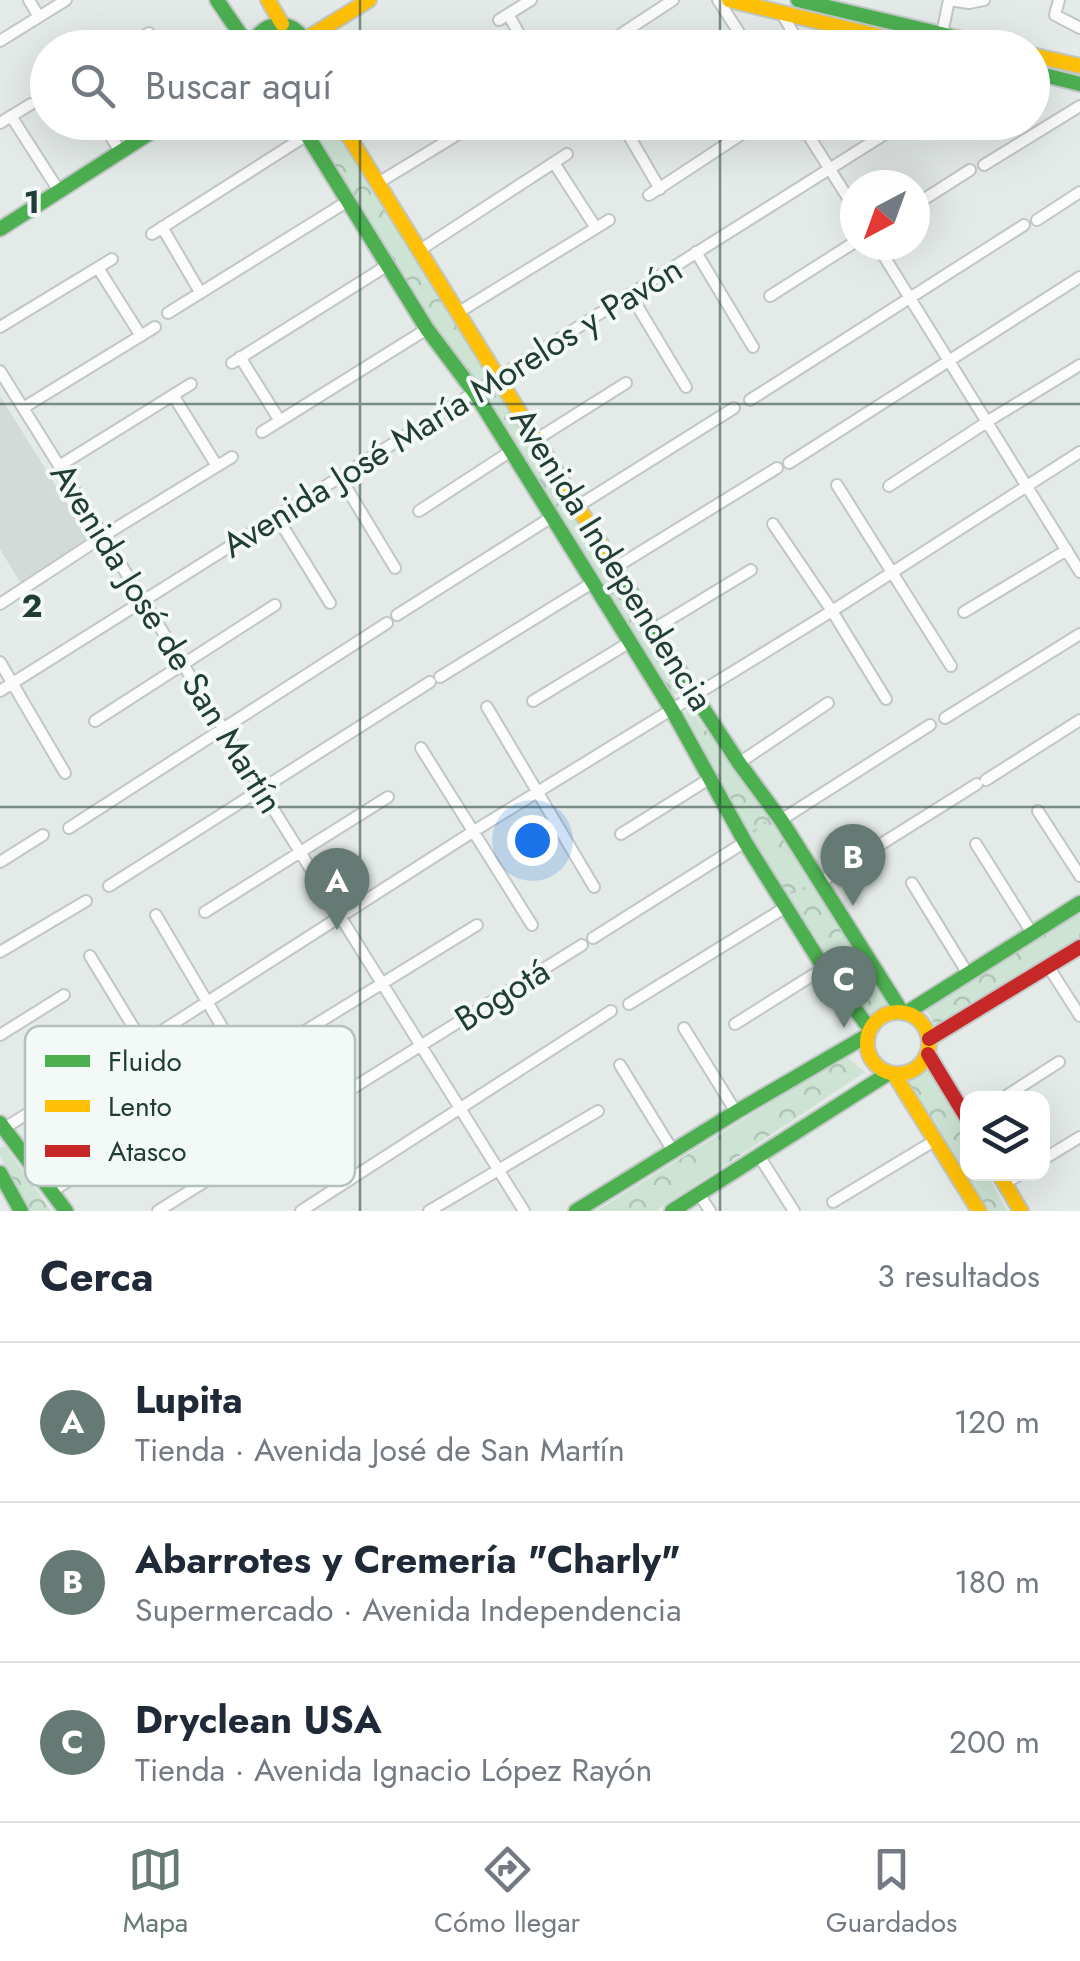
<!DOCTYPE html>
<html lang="es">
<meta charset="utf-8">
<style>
:root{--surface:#fff;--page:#f6f6f7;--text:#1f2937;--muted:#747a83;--line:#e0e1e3;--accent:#657a74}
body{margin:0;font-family:Jost,sans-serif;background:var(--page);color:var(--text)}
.controls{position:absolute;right:30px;bottom:30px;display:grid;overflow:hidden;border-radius:20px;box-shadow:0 10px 40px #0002}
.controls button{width:90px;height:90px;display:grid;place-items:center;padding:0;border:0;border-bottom:2px solid var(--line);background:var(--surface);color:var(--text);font:50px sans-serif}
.compass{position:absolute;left:840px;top:170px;width:90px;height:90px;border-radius:50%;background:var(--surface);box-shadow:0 10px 40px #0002;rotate:221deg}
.you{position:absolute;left:532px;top:840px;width:35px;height:35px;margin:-25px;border:8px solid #fff;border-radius:50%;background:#1a73e8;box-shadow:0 0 0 15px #1a73e833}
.badge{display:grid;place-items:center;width:65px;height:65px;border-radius:50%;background:var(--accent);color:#fff;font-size:32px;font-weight:700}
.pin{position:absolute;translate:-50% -82px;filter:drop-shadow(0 2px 5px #0008)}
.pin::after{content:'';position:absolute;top:52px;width:35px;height:30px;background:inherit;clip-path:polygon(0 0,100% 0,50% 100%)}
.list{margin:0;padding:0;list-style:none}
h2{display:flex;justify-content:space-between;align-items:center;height:130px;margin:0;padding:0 40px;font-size:42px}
h2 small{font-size:32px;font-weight:400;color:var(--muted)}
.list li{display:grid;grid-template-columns:65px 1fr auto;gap:30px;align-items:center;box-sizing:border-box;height:160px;padding:0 40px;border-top:2px solid var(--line)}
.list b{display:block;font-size:38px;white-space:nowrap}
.list p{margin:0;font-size:32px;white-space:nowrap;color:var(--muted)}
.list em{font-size:32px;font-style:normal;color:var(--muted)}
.icon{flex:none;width:55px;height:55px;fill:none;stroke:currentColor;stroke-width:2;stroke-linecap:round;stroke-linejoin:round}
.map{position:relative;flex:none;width:1080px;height:1211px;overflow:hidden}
.search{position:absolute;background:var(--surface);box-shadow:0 10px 40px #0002;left:30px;right:30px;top:30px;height:110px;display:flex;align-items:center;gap:25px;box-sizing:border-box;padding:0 35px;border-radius:55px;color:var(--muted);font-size:38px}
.sheet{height:610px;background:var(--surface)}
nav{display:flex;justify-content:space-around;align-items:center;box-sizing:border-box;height:140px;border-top:2px solid var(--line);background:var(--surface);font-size:28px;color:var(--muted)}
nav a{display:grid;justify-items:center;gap:5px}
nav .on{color:var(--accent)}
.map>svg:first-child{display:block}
</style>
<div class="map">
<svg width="1080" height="1211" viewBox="0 0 1080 1211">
<defs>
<pattern id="forest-crowns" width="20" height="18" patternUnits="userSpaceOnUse" patternTransform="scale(2.5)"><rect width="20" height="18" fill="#cde3d4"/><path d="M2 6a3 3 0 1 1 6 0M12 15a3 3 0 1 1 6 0" fill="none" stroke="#b0c4b7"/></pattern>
</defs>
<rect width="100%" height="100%" fill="#e4eae7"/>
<path fill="#d2dbd7" d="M0,396L89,539L20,582L0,549Z"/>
<path fill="url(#forest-crowns)" d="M307,123H330L489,377L476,384L433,326Z
M496,388L684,690L673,695L483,395Z
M690,709L767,812L888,1006L867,1015L752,841L714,775L685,713Z
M1080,912V938L936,1027L926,1010Z
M846,1056L865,1072L656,1211H596Z
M929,1068L967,1138L968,1174H987L1007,1211H988L906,1082Z
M5,1146L51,1211H28L0,1156V1148Z"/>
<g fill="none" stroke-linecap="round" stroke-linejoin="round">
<g stroke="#c1c7c4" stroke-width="14">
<path id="street" d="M29,0L39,17
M718,0L749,48
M949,0L969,3L984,0
M1059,0L1055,15L1080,28
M781,12L802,48
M508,14L527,48
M499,20L531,0
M0,41L66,0
M125,48L149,33L158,48
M452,48L458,44
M600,48L673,0
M939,48L949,0
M11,116L59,191
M101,122L121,152
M621,122L660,189
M800,122L855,209
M0,123L31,104
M602,131L616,122
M554,163L596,228
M984,165L1080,106
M378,183L478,122
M649,195L760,122
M915,205L970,170
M1037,220L1080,192
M162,227L200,292
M152,234L307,135
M877,245L1080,572
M420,250L567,154
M696,252L753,347
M98,268L141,336
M630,294L686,387
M770,296L855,242
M459,312L609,220
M168,313L348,201
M0,327L112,259
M240,357L280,421
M232,363L388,265
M0,371L524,1211
M173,395L217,466
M750,400L1024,225
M23,408L155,327
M262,432L427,329
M537,439L626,383
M789,463L1080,277
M59,466L191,384
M340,477L395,568
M837,485L951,666
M889,486L993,418L1080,365
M578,506L734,408
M419,511L511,451
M277,517L330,603
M773,524L832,611L886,699
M616,567L777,468
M0,604L108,533L232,457
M964,612L1067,550
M397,615L552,517
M654,629L751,570
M0,662L65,773
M440,677L592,583
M0,691L904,122
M533,701L630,642
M487,707L594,887
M945,718L1080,634
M95,721L275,605
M421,748L532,925
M739,763L828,703
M986,780L1080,720
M1038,811L1080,876
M781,820L930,725
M69,828L387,623
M621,834L709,779
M976,844L1032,933
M0,862L43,835
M819,883L977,784
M912,883L968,974
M109,886L430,682
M205,912L388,797
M156,915L261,1093
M593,938L745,842
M0,952L86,901
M90,956L199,1135
M1048,966L1080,1016
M629,1004L786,907
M735,1024L824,968
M684,1028L736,1112
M0,1035L64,995
M292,1039L477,925
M620,1065L673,1151
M1003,1098L1059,1062
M1,1130L143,1043L474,831L832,611L1080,452
M263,1144L582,945
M759,1156L794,1211
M1042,1160L1080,1137
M1005,1183L1021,1174
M52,1191L147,1133
M699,1194L710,1211
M833,1202L934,1141
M158,1211L236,1162
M301,1211L611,1011
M429,1211L598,1111"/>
</g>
<g stroke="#c0c7c4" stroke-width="18">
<path id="fast" d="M217,0L249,47
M798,0L1000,48
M249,48C266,17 293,17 310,48
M1032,72L1080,84
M299,122L427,329L475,393L630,642L672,710L745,842L824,968L870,1029
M0,229L167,122
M609,557L695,696L739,763L781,820L902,1012
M906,1013L1080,903
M0,1123L66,1211
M0,1173L21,1211
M576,1211L736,1112L868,1035
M672,1211L889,1073"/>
</g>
<g stroke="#c0c7c4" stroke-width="18">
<path id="slow" d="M268,0L282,24
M729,0L928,48
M306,39L369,0
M1032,55L1080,66
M340,122L609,557
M867 1043a31 31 0 1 1 62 0a31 31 0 1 1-62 0Z
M894,1074L979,1211
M999,1174L1021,1211"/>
</g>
<g stroke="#c0c7c4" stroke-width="18">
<path id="jam" d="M929,1039L1080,947
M928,1054L968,1120"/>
</g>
<path stroke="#c1cac6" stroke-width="2.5" stroke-dasharray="5 8" stroke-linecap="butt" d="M753,832L766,822
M790,893L806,888"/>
<use href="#street" stroke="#fbfcfb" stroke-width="10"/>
<use href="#fast" stroke="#4caf50" stroke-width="14"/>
<use href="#slow" stroke="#ffc107" stroke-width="14"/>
<use href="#jam" stroke="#c62828" stroke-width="14"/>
</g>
<path fill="none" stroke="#213e36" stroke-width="2.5" stroke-opacity="0.55" d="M360,0V48M720,0V48M360,122V1211M720,122V1211M0,404H1080M0,807H1080"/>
<g text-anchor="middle" stroke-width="8" stroke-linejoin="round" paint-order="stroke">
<g font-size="35" fill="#213e36" stroke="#f3f9f6">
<text transform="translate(452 407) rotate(-32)" y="12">Avenida José María Morelos y Pavón</text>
<text transform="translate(612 559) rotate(58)" y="12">Avenida Independencia</text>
<text transform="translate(167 638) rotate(58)" y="12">Avenida José de San Martín</text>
<text transform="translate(502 995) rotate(-32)" y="12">Bogotá</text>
</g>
</g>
<rect x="25" y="1026" width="330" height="160" rx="15" fill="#f3f9f6" stroke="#b4c1bc" stroke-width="2.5"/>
<rect x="45" y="1055" width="45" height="12" fill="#4caf50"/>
<rect x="45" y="1100" width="45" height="12" fill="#ffc107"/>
<rect x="45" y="1145" width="45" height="12" fill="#c62828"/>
<g font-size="28" fill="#213e36">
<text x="108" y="1071">Fluido</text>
<text x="108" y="1116">Lento</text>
<text x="108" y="1161">Atasco</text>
</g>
<g font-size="32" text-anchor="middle" font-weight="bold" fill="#213e36" stroke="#f3f9f6" stroke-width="8" stroke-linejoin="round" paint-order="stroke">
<text x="32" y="213">1</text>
<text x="32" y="617">2</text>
</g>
</svg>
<div class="controls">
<button><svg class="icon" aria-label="layers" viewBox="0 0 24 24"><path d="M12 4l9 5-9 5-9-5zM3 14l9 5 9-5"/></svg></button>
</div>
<svg class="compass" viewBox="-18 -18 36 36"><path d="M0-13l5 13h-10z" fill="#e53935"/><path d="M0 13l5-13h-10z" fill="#747a83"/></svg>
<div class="you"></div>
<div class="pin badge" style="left:337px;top:930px">A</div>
<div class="pin badge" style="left:853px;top:906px">B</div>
<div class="pin badge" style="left:844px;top:1028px">C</div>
<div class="search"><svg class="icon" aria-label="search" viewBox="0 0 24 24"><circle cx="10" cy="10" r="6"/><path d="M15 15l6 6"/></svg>Buscar aquí</div>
</div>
<section class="sheet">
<h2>Cerca<small>3 resultados</small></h2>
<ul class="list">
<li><span class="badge">A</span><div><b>Lupita</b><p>Tienda · Avenida José de San Martín</p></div><em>120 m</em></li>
<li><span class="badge">B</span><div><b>Abarrotes y Cremería &quot;Charly&quot;</b><p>Supermercado · Avenida Independencia</p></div><em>180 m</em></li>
<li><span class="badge">C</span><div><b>Dryclean USA</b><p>Tienda · Avenida Ignacio López Rayón</p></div><em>200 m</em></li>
</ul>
</section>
<nav>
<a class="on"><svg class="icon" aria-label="map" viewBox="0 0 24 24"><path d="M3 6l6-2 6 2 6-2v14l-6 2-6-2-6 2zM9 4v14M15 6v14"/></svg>Mapa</a>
<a><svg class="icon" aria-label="directions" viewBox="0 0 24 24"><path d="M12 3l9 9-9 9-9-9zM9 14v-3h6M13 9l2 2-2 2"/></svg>Cómo llegar</a>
<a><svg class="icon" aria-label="saved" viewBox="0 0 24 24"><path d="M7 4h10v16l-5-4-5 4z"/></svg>Guardados</a>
</nav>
